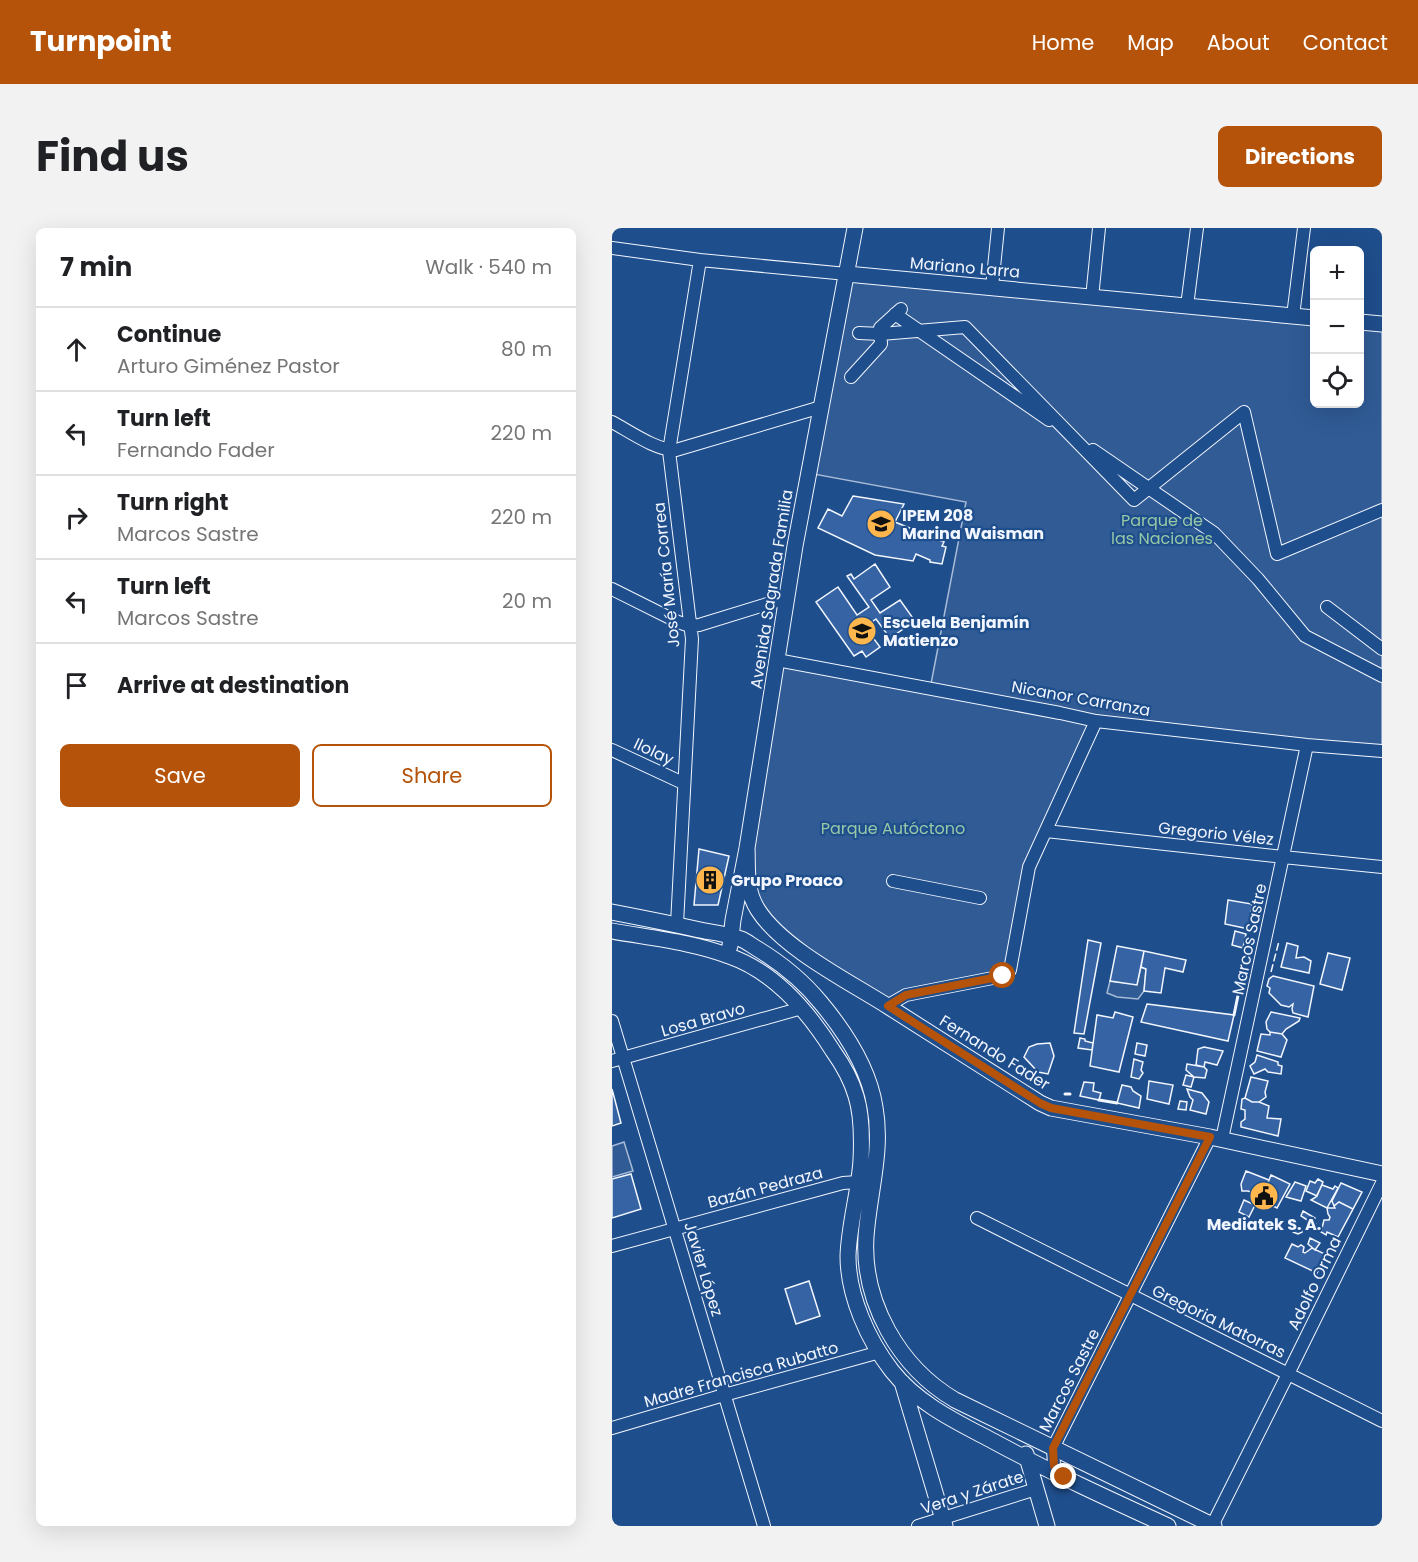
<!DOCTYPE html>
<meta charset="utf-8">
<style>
:root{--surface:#fff;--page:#f2f2f2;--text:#202124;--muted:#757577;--line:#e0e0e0;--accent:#b45309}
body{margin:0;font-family:Poppins,sans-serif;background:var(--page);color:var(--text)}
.controls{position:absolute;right:18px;top:18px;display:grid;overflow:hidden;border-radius:9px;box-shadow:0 6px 24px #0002}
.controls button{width:54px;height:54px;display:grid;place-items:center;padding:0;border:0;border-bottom:2px solid var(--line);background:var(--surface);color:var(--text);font:30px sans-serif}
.stop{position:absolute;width:18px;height:18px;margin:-14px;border:4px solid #b45309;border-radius:50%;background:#fff}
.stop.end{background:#b45309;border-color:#fff;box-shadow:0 2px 6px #0008}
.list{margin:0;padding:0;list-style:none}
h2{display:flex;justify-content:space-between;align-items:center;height:78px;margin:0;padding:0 24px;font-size:26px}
h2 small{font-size:20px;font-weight:400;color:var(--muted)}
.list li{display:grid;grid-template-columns:39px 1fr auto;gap:18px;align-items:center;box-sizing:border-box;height:84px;padding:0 24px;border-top:2px solid var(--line)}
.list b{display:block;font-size:22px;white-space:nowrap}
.list p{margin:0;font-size:20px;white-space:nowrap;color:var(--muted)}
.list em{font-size:20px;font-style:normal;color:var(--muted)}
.actions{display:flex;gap:12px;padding:18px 24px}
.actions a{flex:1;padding:14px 0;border:2px solid var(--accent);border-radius:9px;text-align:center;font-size:21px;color:var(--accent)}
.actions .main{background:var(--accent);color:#fff}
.icon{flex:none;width:33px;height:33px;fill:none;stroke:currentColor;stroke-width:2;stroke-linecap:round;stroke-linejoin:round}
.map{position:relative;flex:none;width:770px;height:1298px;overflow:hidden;border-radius:9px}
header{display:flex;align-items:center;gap:36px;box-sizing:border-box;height:84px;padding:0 30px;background:var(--accent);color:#fff}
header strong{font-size:28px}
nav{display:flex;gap:33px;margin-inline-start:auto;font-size:21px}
.intro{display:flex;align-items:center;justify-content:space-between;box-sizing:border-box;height:144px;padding:0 36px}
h1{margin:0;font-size:42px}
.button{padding:15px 27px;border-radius:9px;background:var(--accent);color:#fff;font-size:21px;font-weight:700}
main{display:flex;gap:36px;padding:0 36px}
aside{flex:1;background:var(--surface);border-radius:9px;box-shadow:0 6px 24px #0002}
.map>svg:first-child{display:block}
</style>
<header>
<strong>Turnpoint</strong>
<nav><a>Home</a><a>Map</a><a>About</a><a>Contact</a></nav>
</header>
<div class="intro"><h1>Find us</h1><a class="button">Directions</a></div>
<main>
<aside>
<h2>7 min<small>Walk · 540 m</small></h2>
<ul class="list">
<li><svg class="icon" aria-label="ahead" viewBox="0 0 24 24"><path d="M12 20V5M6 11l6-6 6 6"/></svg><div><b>Continue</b><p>Arturo Giménez Pastor</p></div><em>80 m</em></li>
<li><svg class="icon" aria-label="left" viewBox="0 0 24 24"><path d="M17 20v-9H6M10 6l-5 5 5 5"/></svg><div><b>Turn left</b><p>Fernando Fader</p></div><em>220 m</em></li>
<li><svg class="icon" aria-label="right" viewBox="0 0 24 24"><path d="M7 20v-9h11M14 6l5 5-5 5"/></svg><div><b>Turn right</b><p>Marcos Sastre</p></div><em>220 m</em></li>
<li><svg class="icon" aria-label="left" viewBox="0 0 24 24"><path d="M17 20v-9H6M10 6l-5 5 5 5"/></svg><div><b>Turn left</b><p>Marcos Sastre</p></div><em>20 m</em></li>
<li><svg class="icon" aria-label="arrive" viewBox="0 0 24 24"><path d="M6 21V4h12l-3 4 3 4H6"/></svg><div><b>Arrive at destination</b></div></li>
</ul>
<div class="actions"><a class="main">Save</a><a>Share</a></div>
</aside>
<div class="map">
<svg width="770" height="1298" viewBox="0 0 770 1298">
<rect width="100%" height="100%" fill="#1f4e8c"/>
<path fill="#305b95" stroke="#a8bbd7" stroke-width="1.5" d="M235,46L702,90V176H748V94L770,96V523L484,493L417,639L391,748L275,778L180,716L136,656L165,432L318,461L354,274L196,245Z
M529,739L534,741L532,763L526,771L505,769L495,765L498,753L525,756Z
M12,914L21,943L0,949V918Z"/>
<path fill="#3563a3" stroke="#f2f6ff" stroke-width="1.5" d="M241,268L292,276L283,294L332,314L330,318L334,319L330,336L318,334V332L304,326L301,333L263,327L206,300L216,281L230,288Z
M263,336L278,359L259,372L268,385L288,372L303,393L278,410L264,391L253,399L268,419L254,429L250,423L242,428L204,374L226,359L245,387L257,379L235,348L239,346L242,351Z
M87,621L117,628L106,677H82Z
M616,672L640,676L637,701L613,696Z
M623,703L634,706L631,720L620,717Z
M476,712L489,715L472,806L462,805Z
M675,715L686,718L684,730L692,729L699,733L697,745L669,739Z
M505,718L532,723L525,757L498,753Z
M532,723L574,732L571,744L553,740L549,765L532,763L534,741L529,739Z
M716,725L738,730L730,762L708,756Z
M661,748L702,758L696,789L681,785L680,781L681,776L677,779L669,777L657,765L658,760L655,758L657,751Z
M535,776L622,787L616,813L529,794Z
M503,784L521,789L507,844L478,838L485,787L501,790Z
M659,784L688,790L687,793L674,801L670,806L658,804L655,801L654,794Z
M658,804L670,806L675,812L669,829L645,823L649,806L658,807Z
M468,810L473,811V813L481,815L480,822L466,820Z
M438,815L442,828L436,846L426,844L412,829L417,819L425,816Z
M525,815L535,817L533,828L523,826Z
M592,819L611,823L605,837L593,834L592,839L584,837L586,821Z
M645,827L666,834V837L670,838L669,846L656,844L653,841L642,846L638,838L643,834Z
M522,831L531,834L529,842L531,845L527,851L519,849Z
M575,836L592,839L595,842L593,850L582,849L574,842Z
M574,847L582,849L579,859L571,857Z
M639,849L656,853L653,864L654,869L647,874H640L633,870Z
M537,853L561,857L557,876L535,871Z
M472,854L482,855L481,863L489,865L487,872L468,868Z
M510,857L519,859L521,863L529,868L527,880L505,875Z
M0,861L9,895L0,898Z
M575,861L590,865L597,874L594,886L578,882L581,872L578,869Z
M633,870L640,874H647L657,878L655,890L669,891L666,908L629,899V894L633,891V882L629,881L630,871Z
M568,873L575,874L574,882L566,881Z
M634,943L657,952L653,962L656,963L652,980L640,973L644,966L636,963H630L629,956Z
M19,946L29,981L0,990V951Z
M659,947L678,956L665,980L659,977L662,966L653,962Z
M706,951L711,954L705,968L694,963L698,953L703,955Z
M683,954L694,958L689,973L674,969Z
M729,955L750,964L741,981L727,974L722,978L720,973Z
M710,957L721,961L723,958L726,960L715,980L699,972L704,969Z
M632,972L643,977L637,989L627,984Z
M727,974L741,981L726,1009L715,1004L714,1007L709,1004L712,992H717L718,989L716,986L715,980H723L722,978Z
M691,983L703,990L701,994L704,996L703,998L696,995L697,993L689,988Z
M684,998L689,1000L690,1004L686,1006L681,1004L680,1003Z
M698,1010L708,1015L703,1022L696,1016Z
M680,1016L686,1019L689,1017L692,1019L691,1024L693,1025L700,1020L715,1027L705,1045L673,1030Z
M197,1053L208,1088L184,1096L173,1061Z"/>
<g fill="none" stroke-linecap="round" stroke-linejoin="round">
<g stroke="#f2f6ff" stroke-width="14">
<path id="minor" d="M0,20L88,32L235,46
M380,59L386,0
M480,70L487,0
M575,78L585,0
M283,86L437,192
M681,88L692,0
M247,105L269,106L353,99L522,272L632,184L665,326L770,282
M239,149L269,116L268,100L289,81
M0,194C17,203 45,223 64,222L209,179
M481,222L602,305L646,351L693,408L770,448
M0,361L66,394L78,398L87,397L165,373H175
M715,379L770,421
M165,432L448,485L484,493L695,517L770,523
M0,522L71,555
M434,603L671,629L770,639
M281,653L368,670
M65,696L80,411L57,223L88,32
M275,778L294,767L391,748L395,746L398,742L417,639L484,493
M0,793L152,1298
M0,833L190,780
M610,911L695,517
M365,990L770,1193
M0,1018L231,955L246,954
M0,1200L112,1167L268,1124
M451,1248L442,1237L441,1220L598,909
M306,1298L424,1261
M600,1298L676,1146L770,955"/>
</g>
<g stroke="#f2f6ff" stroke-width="17">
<path id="major" d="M235,46L702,90
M748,94L770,96
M135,620C136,641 133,662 146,682C171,721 238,754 277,779C328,811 378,843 428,875L439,880L598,909L770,946
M0,684C31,690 62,696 93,703C105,705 118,707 129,711C134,713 139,717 144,720C169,735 191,753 209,775C234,805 257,840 263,879C271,923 257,965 254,1009C250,1074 287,1139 343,1172L602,1298
M0,703C39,710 80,714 117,728C163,744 196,783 221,823C231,837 239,851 244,868C250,887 250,911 249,932C247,964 237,996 236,1028C236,1068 256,1112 280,1143C306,1176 345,1194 381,1213C438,1244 497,1271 556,1298
M118,718L121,692L135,620L183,318L243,0
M290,1154L333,1298
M414,1226L435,1298"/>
</g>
<use href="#minor" stroke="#1f4e8c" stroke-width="12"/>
<use href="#major" stroke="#1f4e8c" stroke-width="15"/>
<path stroke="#f2f6ff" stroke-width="1.5" stroke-dasharray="8 3" stroke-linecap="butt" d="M659,744L667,713"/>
<path stroke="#f2f6ff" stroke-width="3" d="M622,787L631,743
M453,866H458
M487,872L505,875"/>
</g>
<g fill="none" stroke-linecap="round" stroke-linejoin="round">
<path stroke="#b45309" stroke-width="8" d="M391,748L294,767L276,778L428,875L439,880L598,909L441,1220L442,1238L452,1249"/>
</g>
<defs>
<g id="school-disc" transform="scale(1.5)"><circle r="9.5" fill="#ffb74d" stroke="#1f4e8c"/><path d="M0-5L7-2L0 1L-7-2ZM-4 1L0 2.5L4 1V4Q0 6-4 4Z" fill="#111"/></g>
<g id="building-disc" transform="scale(1.5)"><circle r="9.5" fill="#ffb74d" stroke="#1f4e8c"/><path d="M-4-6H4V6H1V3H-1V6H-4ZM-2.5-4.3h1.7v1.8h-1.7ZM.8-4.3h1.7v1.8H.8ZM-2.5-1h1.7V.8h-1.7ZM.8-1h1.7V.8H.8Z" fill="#111"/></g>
<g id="civic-disc" transform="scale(1.5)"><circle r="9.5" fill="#ffb74d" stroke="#1f4e8c"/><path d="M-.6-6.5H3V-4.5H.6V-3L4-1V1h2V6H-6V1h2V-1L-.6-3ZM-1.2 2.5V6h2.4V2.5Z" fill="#111"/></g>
</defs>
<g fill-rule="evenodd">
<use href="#school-disc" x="269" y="296"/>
<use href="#school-disc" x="250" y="403"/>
<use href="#building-disc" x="98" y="652"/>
<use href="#civic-disc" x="652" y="968"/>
</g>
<g text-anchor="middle" stroke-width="4.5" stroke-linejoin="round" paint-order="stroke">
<g font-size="16" fill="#f2f6ff" stroke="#1f4e8c">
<text transform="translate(353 39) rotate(5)" y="6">Mariano Larra</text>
<text transform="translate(54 347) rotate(-96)" y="6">José María Correa</text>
<text transform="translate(159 361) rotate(-81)" y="6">Avenida Sagrada Familia</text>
<text transform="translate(469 470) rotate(10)" y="6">Nicanor Carranza</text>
<text transform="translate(42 523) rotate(25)" y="6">Ilolay</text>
<text transform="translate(604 605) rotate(6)" y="6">Gregorio Vélez</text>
<text transform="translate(637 711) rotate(-78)" y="6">Marcos Sastre</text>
<text transform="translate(91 791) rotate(-16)" y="6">Losa Bravo</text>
<text transform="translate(383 824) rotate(32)" y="6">Fernando Fader</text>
<text transform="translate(153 959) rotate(-15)" y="6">Bazán Pedraza</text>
<text transform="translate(92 1041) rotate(73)" y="6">Javier López</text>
<text transform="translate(702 1055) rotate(-64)" y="6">Adolfo Orma</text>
<text transform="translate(607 1093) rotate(26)" y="6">Gregoria Matorras</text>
<text transform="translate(129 1146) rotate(-16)" y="6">Madre Francisca Rubatto</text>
<text transform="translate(457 1152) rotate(-63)" y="6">Marcos Sastre</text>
<text transform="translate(360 1264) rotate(-18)" y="6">Vera y Zárate</text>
</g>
<g font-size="16" font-weight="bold" fill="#f2f6ff" stroke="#1f4e8c" text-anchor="start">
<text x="290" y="293">IPEM 208<tspan x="290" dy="18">Marina Waisman</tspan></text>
<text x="271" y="400">Escuela Benjamín<tspan x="271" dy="18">Matienzo</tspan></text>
<text x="119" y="658">Grupo Proaco</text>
<text x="652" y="1002" text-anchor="middle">Mediatek S. A.</text>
</g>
<g font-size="16" fill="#97c8a6" stroke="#1f4e8c">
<text x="550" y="298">Parque de<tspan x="550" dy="18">las Naciones</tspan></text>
<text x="281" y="606">Parque Autóctono</text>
</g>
</g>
</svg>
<div class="controls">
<button>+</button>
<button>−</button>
<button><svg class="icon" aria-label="locate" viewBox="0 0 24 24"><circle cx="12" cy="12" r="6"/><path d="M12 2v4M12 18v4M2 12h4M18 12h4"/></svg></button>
</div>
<div class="stop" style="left:391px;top:748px"></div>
<div class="stop end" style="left:452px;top:1249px"></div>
</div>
</main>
